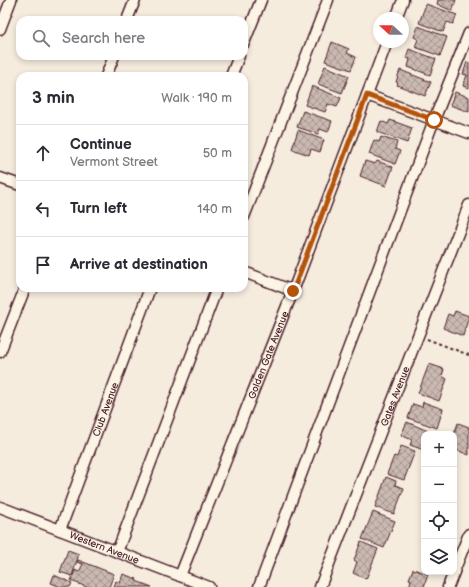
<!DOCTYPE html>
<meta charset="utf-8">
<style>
:root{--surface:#fff;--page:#f2f2f3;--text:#2b2b33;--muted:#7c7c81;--line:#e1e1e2}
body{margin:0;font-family:"Balsamiq Sans",sans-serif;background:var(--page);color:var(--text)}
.controls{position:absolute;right:12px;bottom:12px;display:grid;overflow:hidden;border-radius:8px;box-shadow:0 2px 6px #0003}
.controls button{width:36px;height:36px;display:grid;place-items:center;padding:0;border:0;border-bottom:1px solid var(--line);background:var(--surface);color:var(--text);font:20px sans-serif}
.compass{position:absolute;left:373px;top:12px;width:36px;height:36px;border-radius:50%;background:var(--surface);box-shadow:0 2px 6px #0003;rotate:291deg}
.stop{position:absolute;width:12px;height:12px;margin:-9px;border:3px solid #b45309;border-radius:50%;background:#fff}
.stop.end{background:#b45309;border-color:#fff;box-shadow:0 1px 4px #0008}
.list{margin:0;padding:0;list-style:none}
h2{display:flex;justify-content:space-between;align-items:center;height:52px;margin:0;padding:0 16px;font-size:17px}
h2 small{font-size:13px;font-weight:400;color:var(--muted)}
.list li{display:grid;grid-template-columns:26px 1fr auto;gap:12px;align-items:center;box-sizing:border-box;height:56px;padding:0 16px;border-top:1px solid var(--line)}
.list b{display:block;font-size:15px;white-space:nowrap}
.list p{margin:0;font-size:13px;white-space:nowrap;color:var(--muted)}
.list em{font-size:13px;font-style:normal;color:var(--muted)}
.icon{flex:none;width:22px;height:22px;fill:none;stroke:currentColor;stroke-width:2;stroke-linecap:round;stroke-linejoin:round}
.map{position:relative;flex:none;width:469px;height:587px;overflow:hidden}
.search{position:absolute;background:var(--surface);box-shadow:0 2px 6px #0003;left:16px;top:16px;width:232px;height:44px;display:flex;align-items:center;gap:10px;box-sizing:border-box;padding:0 14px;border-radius:12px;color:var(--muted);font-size:15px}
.panel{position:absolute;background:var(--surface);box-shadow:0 2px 6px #0003;left:16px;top:72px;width:232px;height:220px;border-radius:12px}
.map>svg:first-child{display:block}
</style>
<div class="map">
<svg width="469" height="587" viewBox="0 0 469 587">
<defs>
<pattern id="building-cross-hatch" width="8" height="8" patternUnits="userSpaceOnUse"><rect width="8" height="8" fill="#cab9b1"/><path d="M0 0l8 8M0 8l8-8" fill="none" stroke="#a69690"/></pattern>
</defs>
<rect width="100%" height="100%" fill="#f5ecde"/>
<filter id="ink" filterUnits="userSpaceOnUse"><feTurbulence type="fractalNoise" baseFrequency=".025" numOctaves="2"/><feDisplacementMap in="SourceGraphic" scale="8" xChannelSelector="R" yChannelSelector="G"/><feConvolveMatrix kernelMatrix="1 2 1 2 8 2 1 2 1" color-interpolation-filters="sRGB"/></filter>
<g filter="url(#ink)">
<path fill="url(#building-cross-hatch)" stroke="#4a1f2b" d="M438,0H456L452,11L437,4Z
M426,4L457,15L453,24L447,22L443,32L419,23Z
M418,26L447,37L440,56L415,47L418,39L414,37Z
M332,42L349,49L347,53L356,57L351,70L325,61Z
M409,49L436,59L430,75L408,67L410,59L406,58Z
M467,62L469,63V88L463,86L467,75L463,74Z
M325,66L349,76L342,93L318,84Z
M400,70L431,82L425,96L397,85L398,83L396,82Z
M312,86L341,98L337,107L328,104L325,112L305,105Z
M455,92L469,97V112L450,105Z
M303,111L332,121L328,132L320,129L318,134L297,127Z
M390,120L412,128L407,143L377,132L381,121L388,124Z
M298,130L324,140L320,152L311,149L309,155L292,149Z
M381,137L397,142L395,149L400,151L395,164L369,154L374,140L379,142Z
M365,161L375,164L377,161L393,167L386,186L360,176Z
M455,311L469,316L463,336L443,328L448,314L453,316Z
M429,364L444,369L442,376L447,379L439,401L418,393Z
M423,402L443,409L437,428L408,418L413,404L422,407Z
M407,422L435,434H424V450L410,445L412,440L401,435Z
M458,423L469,427V455L454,449V434Z
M401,446L415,451L404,480L387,474L394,456L397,457Z
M386,477L396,481L395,485L404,488L394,514L375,507Z
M373,512L395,521L384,548L362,539Z
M361,542L378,549L366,579L353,573L357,562L354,560Z
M68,550L79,554L72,576L60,572Z
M78,560L114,574L109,587H87L71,581L75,570L79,572L83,564L77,562Z
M413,569L428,574L424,587H409L411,580L409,579Z
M123,574L137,579L136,581L152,587H114L116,581L120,583Z
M54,575L72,583L70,587H61L51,583Z"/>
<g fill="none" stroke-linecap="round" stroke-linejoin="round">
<g stroke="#4a1f2b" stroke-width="13">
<g id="minor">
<path d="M396,18L403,0"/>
<path d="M127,20L135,0"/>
<path d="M0,29L11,0"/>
<path d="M244,43L261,0"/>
<path d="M106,76L114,56"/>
<path d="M231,76L239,56"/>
<path d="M367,95L469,133"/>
<path d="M0,178L20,185"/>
<path d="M244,217L328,0"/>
<path d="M244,272L293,291"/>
<path d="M0,352L25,288"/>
<path id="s1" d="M0,507L209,587"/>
<path id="s2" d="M60,530L150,288"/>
<path d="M117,552L217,288"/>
<path d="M454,571L469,534"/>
<path id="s3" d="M180,576L293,291L387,42"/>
<path d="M259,587L434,120L469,33"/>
<path id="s4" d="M320,587L469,205"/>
<path d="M448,587L454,572"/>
</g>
</g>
<path stroke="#4a1f2b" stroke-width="2" stroke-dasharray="3 3" stroke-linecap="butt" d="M427,339L469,355"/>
<use href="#minor" stroke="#fcf5e5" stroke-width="10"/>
</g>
</g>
<g fill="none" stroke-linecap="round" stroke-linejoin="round" filter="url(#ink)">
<path stroke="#b45309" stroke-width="5" d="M293,291L367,95L434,120"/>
</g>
<g text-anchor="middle" stroke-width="3" stroke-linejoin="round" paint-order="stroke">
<g font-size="10" fill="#4a1f2b" stroke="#fcf5e5">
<text dy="4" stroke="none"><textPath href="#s3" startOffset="238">Golden Gate Avenue</textPath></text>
<text dy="4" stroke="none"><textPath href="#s4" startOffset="205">Gates Avenue</textPath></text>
<text dy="4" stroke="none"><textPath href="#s2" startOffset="129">Club Avenue</textPath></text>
<text dy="4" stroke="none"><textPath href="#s1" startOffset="112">Western Avenue</textPath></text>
</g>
</g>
</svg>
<div class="controls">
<button>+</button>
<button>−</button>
<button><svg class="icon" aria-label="locate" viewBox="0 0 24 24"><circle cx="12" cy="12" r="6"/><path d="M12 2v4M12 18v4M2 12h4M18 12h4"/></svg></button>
<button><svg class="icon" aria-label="layers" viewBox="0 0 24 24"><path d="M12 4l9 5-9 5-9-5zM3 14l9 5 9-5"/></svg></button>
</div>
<svg class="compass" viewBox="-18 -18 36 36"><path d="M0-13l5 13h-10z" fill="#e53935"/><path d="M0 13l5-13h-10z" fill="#7c7c81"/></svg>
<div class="stop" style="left:434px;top:120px"></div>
<div class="stop end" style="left:293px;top:291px"></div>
<div class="search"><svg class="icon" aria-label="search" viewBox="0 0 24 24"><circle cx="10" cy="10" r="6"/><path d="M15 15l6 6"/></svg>Search here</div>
<section class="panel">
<h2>3 min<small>Walk · 190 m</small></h2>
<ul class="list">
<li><svg class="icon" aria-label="ahead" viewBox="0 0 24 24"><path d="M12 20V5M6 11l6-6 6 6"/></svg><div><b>Continue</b><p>Vermont Street</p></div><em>50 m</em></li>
<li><svg class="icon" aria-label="left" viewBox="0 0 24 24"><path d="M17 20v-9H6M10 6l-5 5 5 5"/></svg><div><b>Turn left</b></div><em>140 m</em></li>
<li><svg class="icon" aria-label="arrive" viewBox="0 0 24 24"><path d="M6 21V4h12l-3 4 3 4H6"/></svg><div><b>Arrive at destination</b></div></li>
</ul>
</section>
</div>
